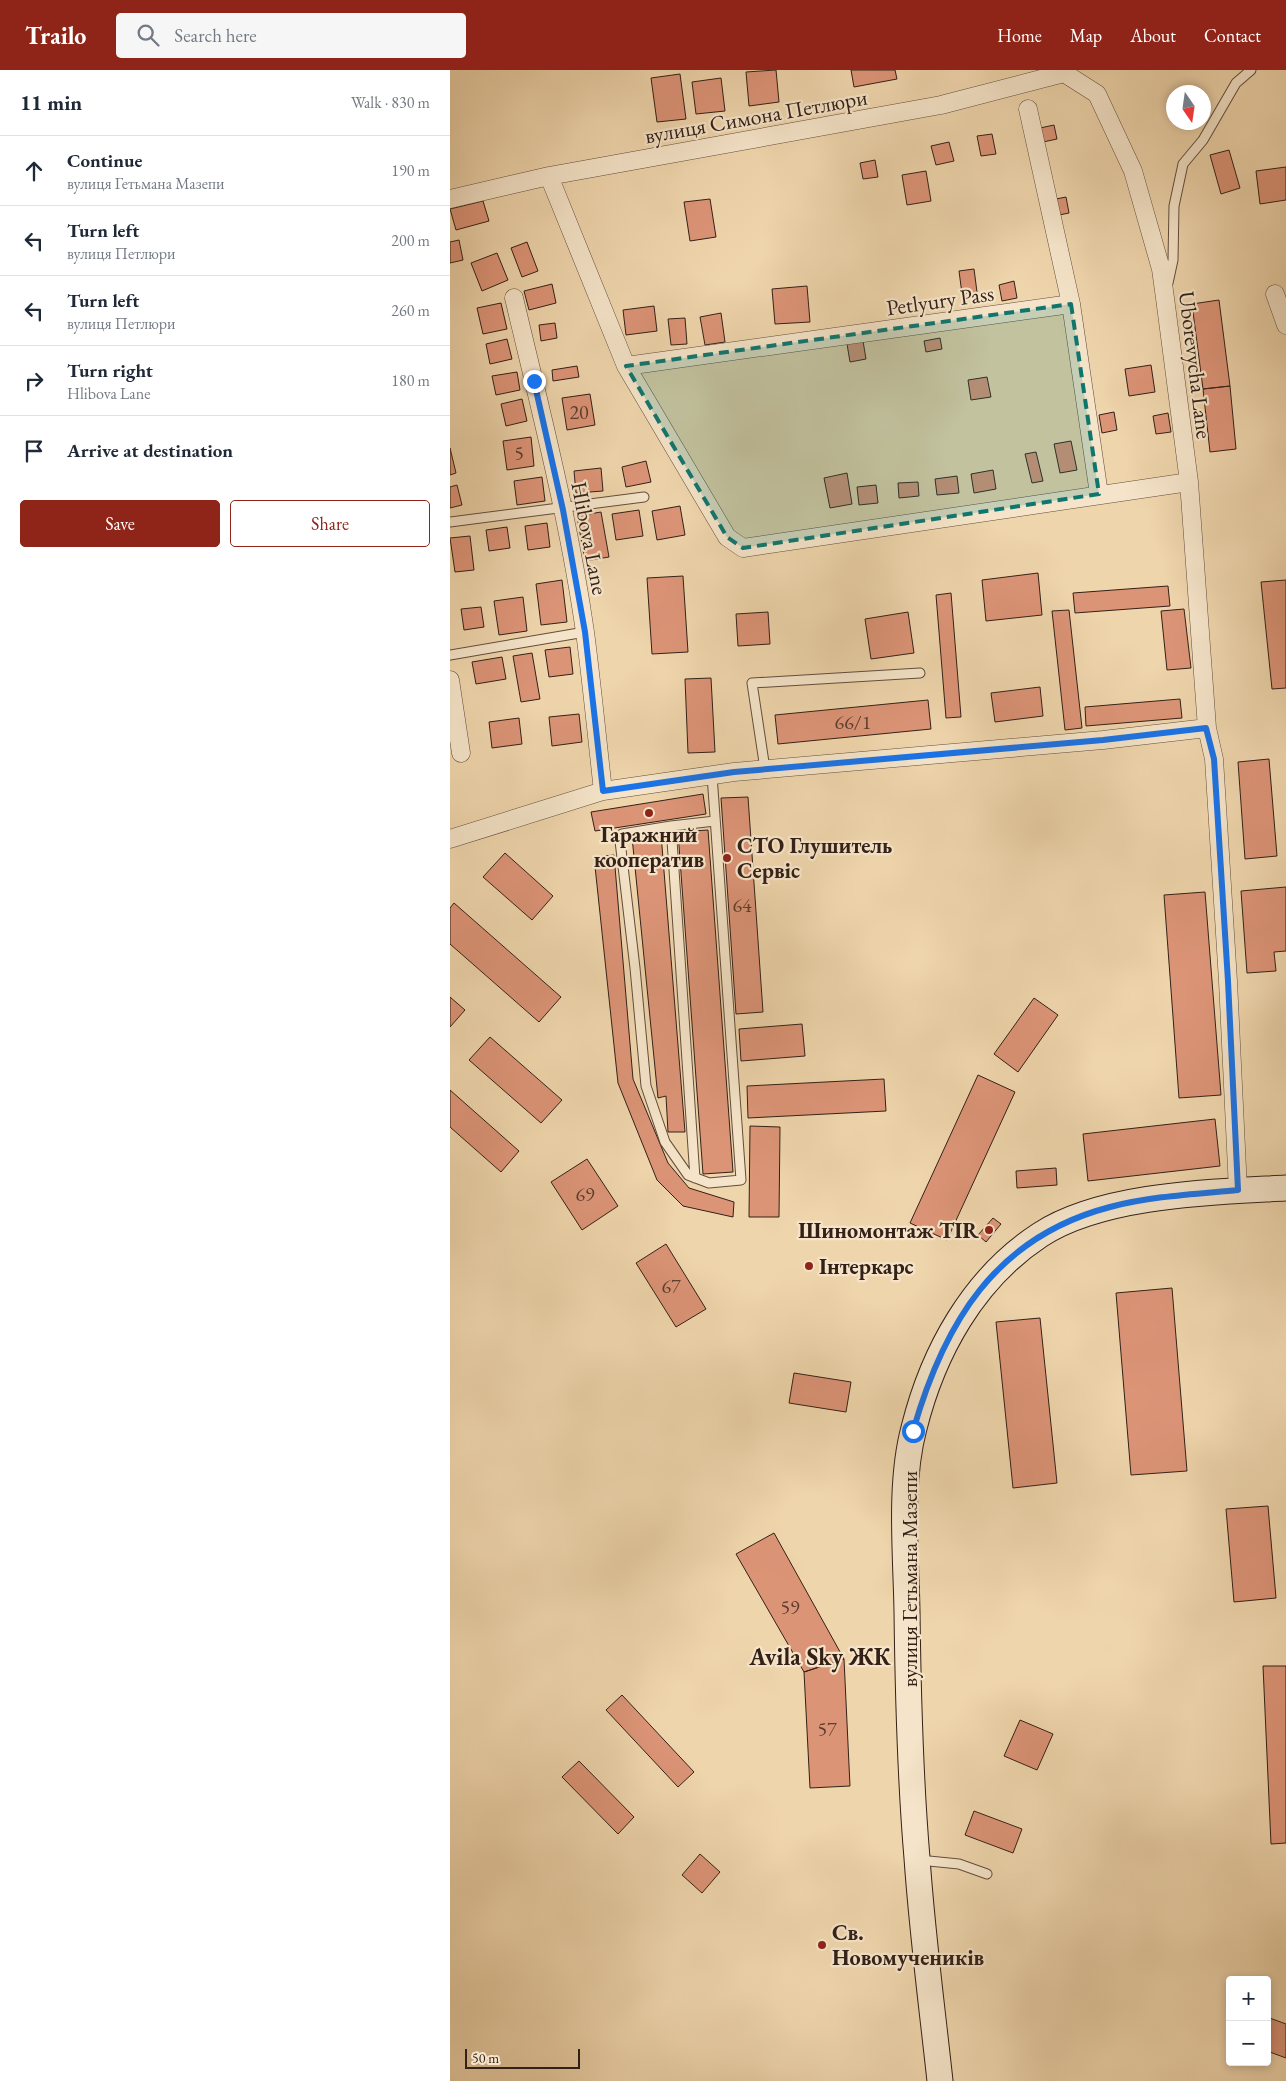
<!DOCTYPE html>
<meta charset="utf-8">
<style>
:root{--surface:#fff;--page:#f6f6f7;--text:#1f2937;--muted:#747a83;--line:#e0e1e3;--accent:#8f2418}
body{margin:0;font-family:"EB Garamond",serif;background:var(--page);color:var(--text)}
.controls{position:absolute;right:15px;bottom:15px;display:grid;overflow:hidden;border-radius:5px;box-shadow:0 2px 8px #0003}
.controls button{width:45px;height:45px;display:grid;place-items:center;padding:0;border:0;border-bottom:1px solid var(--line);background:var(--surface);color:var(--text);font:25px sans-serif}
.compass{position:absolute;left:716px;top:15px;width:45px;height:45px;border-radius:50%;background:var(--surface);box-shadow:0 2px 8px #0003;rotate:167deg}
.scale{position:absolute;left:15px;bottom:12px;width:115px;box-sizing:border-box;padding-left:5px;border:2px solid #332017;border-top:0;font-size:14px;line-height:18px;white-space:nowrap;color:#332017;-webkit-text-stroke:4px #f5e4c9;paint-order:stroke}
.stop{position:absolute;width:15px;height:15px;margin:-11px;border:4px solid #1a73e8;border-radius:50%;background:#fff}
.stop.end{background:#1a73e8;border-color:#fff;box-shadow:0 1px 5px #0008}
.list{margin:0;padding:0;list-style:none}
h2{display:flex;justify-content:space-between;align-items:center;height:65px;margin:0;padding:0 20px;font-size:21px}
h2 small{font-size:16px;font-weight:400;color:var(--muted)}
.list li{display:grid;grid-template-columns:32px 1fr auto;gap:15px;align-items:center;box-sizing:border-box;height:70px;padding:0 20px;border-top:1px solid var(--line)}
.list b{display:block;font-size:19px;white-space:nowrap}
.list p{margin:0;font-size:16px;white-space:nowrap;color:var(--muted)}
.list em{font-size:16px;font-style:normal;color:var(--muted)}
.actions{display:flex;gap:10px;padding:15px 20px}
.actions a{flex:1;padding:11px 0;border:1px solid var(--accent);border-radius:5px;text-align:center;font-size:18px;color:var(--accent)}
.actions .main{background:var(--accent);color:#fff}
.icon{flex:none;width:28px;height:28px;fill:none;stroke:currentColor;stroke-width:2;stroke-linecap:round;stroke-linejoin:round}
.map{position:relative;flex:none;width:836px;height:2011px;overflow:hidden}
header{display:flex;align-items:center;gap:30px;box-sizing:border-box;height:70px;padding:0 25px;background:var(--accent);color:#fff}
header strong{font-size:24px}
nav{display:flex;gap:28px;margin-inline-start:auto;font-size:18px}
.search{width:350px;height:45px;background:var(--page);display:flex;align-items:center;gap:12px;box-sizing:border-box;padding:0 18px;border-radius:5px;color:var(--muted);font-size:19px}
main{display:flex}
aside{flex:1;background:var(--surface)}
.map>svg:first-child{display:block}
</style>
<header>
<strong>Trailo</strong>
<div class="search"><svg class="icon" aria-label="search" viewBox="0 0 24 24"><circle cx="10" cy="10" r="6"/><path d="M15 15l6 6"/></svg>Search here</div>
<nav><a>Home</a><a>Map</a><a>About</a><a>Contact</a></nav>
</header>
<main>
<aside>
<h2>11 min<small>Walk · 830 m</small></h2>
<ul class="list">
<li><svg class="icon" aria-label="ahead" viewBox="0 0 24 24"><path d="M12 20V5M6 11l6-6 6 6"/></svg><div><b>Continue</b><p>вулиця Гетьмана Мазепи</p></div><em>190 m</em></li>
<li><svg class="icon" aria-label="left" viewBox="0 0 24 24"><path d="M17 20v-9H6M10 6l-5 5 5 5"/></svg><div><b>Turn left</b><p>вулиця Петлюри</p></div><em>200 m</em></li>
<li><svg class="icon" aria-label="left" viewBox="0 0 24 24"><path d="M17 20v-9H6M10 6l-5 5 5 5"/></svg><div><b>Turn left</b><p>вулиця Петлюри</p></div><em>260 m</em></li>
<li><svg class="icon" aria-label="right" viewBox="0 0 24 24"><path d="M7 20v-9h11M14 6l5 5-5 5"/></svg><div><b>Turn right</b><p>Hlibova Lane</p></div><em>180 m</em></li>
<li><svg class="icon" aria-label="arrive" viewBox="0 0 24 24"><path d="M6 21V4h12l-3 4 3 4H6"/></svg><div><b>Arrive at destination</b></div></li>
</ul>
<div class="actions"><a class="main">Save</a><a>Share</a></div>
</aside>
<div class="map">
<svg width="836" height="2011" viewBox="0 0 836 2011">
<rect width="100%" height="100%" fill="#efd5ac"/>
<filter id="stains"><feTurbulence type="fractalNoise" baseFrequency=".004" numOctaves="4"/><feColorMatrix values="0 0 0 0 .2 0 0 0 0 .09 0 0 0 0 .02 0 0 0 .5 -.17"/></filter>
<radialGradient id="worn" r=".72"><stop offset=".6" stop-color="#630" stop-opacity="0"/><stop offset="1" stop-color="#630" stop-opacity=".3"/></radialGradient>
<path fill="#dc9477" stroke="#332017" d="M326,0L329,32L299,36L296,2Z
M401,0H445L447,9L404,17Z
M230,4L236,49L207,52L201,8Z
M271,8L275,41L246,44L242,12Z
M604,55L607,69L593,72L590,58Z
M542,64L546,84L531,86L527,66Z
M499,72L504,91L486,95L481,76Z
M779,80L790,118L771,124L760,85Z
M425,90L428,107L413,109L410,93Z
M836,97V130L810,134L806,101Z
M476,101L481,131L457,135L452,105Z
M616,127L619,143L604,146L601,130Z
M260,129L266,167L240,171L234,132Z
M33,131L39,151L6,160L0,139Z
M9,170L13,190L0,193V172Z
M77,172L88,201L72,207L61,178Z
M47,183L58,210L32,221L21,193Z
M524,199L527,222L512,224L509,201Z
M564,211L567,228L552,231L549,215Z
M102,214L106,233L79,240L74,221Z
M357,216L360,252L325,254L322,219Z
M769,230L780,316L753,319L742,234Z
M51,233L57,259L33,264L27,238Z
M204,236L207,261L176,265L173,240Z
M271,243L275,272L255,275L250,247Z
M235,248L237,274L221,275L218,249Z
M105,253L107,268L91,271L89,255Z
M490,268L492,279L476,282L474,271Z
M57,269L62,289L40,294L36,274Z
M413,271L416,289L400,292L397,274Z
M701,295L705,322L679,326L675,299Z
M127,296L129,307L103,311L102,300Z
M67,302L70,320L46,325L42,306Z
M537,307L541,327L521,330L518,310Z
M780,316L786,379L760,382L753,319Z
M140,324L145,355L117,360L112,328Z
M72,329L77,351L56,356L51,334Z
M664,342L667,360L652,363L649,345Z
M718,343L721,362L706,364L703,346Z
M81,367L84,396L57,400L53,371Z
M621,371L627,400L610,403L604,374Z
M0,378L6,403L0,405Z
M586,382L593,411L582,413L575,384Z
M196,391L201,412L176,417L172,397Z
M151,398L153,421L126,423L124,401Z
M543,400L546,419L524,423L521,404Z
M397,403L402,434L380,438L374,408Z
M507,406L509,423L487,425L485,409Z
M92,407L95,431L67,435L64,411Z
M468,412L469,426L449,428L448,413Z
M7,415L12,435L0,438V417Z
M426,415L428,433L409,435L407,417Z
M230,436L235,465L207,470L202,441Z
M189,440L193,466L166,470L162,444Z
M151,442L159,487L135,491L127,446Z
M97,453L100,477L78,480L75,456Z
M57,457L60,478L39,481L36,460Z
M20,466L24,500L5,502L0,468Z
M588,503L592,545L536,551L532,510Z
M233,506L238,582L202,584L197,508Z
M112,510L117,552L91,555L86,514Z
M836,510V618L822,619L811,512Z
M718,516L720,536L625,543L623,523Z
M501,523L511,647L496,648L486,525Z
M73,527L77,561L49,565L44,531Z
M31,537L34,557L14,560L11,539Z
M734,539L741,598L717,600L711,541Z
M619,540L632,658L615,660L602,541Z
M318,542L320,574L288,576L286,544Z
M458,542L464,583L421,589L415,549Z
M120,577L123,604L99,607L95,580Z
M82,583L90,629L71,632L63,586Z
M52,587L56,609L26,614L22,592Z
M261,608L265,682L238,683L235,609Z
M590,617L593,646L545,652L541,623Z
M730,629L732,648L636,656L635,637Z
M478,630L481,659L328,674L325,645Z
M129,644L132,672L102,676L99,647Z
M69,648L72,674L42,678L39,652Z
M819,689L827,786L795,789L788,692Z
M253,724L256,744L145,761L141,742Z
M298,727L313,942L286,944L271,728Z
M258,760L283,1102L253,1104L228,762Z
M211,764L235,1062H218L216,1026L208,1028L182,767Z
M55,783L103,826L82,850L33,807Z
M164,785L183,1009L218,1093L239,1118L284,1132L283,1147L233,1136L207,1110L168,1013L144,787Z
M836,817V881L824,882L826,901L797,903L791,821Z
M755,822L771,1025L729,1028L714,825Z
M4,833L111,927L89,952L0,874V838Z
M0,927L15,940L0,957Z
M584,928L608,945L568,1002L544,984Z
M352,954L355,986L291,991L289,959Z
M40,967L112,1030L91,1053L19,990Z
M528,1005L565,1022L497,1170L460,1153Z
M434,1009L436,1041L298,1048L297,1016Z
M0,1020L69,1081L51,1102L0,1057Z
M765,1049L770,1096L638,1111L633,1064Z
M300,1056L330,1057L329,1147H299Z
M137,1089L168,1136L132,1160L101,1112Z
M606,1098L607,1115L567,1118L566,1101Z
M543,1148L551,1154L536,1172L528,1165Z
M216,1174L256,1239L226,1257L186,1193Z
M722,1218L737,1401L681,1405L666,1223Z
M590,1248L607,1413L563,1418L546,1252Z
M344,1303L401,1312L396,1342L339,1333Z
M818,1436L826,1528L784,1532L776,1439Z
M324,1463L394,1589L354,1602L286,1484Z
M394,1589L400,1716L360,1718L354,1602Z
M813,1596H836V1773L821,1774Z
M172,1625L244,1702L228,1717L156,1640Z
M570,1650L603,1664L587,1700L554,1686Z
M129,1691L184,1747L168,1764L112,1707Z
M524,1741L572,1759L563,1783L515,1765Z
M250,1784L270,1802L252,1823L232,1805Z
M817,1947L836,1954V1988L817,1981Z"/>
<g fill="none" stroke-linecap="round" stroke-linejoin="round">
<g stroke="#624d3c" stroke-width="11">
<path id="service" d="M718,213L723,190L724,136L733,94L753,70L786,13L801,0
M0,452L194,427
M0,585L135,562
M315,699L302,613L470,603
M221,756L265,751
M245,1108L221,756L172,764L170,771L185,898L196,1016L215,1072L238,1105L259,1113L291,1110L262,705
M469,1790L509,1794L537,1804"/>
</g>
<g stroke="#624d3c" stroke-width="19">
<path id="minor" d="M578,39L621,234
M99,106L176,296L277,467L293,478L739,412
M0,129L99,106L491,35L614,3L647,24L683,101L711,199L715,228L739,412L757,658L764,689L778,911L788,1120
M825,224L836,255
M64,228C90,338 119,450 135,562C142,615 147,668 153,721
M176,296L621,234L649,424
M0,610L11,683
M0,769L153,721L284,702L653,670L757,658"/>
</g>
<g stroke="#332017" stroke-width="27">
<path id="secondary" d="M490,2011C482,1937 472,1862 467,1788C460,1706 458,1624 457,1541C456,1483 449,1414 464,1358C483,1282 523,1209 590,1165C652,1124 764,1122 836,1118"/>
</g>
<use href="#service" stroke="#f5e4c9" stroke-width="9"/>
<use href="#minor" stroke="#f5e4c9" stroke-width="18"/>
<use href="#secondary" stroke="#f5e4c9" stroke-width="25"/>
</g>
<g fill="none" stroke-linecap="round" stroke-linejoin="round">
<path stroke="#1a73e8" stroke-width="6" d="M84,311L113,440L135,562L153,721L284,702L653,670L756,658L764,689L778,911L788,1120C746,1124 702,1126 660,1137C545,1167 494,1253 463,1361"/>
</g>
<path fill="#0f766e" fill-opacity="0.2" stroke="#0f766e" stroke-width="4" stroke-dasharray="10 6" stroke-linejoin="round" d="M621,234L649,424L293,478L277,467L176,296Z"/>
<g fill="#8f2418" stroke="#f5e4c9" stroke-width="2">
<circle cx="199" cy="743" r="5"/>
<circle cx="277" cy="788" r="5"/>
<circle cx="539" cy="1160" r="5"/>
<circle cx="359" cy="1196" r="5"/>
<circle cx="372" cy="1875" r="5"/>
</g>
<g text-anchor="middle" stroke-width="4.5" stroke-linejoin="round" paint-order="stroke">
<g font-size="20" fill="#5d3d2f">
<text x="129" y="349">20</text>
<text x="69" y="390">5</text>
<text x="403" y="659">66/1</text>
<text x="292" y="842">64</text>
<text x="135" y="1131">69</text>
<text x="221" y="1223">67</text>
<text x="340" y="1544">59</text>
<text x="377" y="1666">57</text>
</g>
<g font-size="22" fill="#332017" stroke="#f5e4c9">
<text transform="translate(306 46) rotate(-10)" y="8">вулиця Симона Петлюри</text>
<text transform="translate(490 230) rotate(-8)" y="8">Petlyury Pass</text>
<text transform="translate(746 295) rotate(83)" y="8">Uborevycha Lane</text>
<text transform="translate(140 468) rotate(79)" y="8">Hlibova Lane</text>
<text transform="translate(459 1509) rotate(-90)" y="8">вулиця Гетьмана Мазепи</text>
</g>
<g font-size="22" font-weight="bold" fill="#332017" stroke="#f5e4c9" text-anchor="start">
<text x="199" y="772" text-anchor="middle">Гаражний<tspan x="199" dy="25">кооператив</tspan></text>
<text x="287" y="783">СТО Глушитель<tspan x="287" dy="25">Сервіс</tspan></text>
<text x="529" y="1168" text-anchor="end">Шиномонтаж TIR</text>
<text x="369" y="1204">Інтеркарс</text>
<text x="382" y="1870">Св.<tspan x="382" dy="25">Новомучеників</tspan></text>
</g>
<g font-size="24" font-weight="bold" fill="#332017" stroke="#f5e4c9">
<text x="370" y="1595">Avila Sky ЖК</text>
</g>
</g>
<rect width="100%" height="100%" filter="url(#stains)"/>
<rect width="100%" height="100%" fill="url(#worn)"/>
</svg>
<div class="controls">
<button>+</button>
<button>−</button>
</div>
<svg class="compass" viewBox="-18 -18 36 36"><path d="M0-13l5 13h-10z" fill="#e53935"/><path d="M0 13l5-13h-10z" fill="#747a83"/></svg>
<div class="scale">50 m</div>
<div class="stop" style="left:463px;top:1361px"></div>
<div class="stop end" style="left:84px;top:311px"></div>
</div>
</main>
